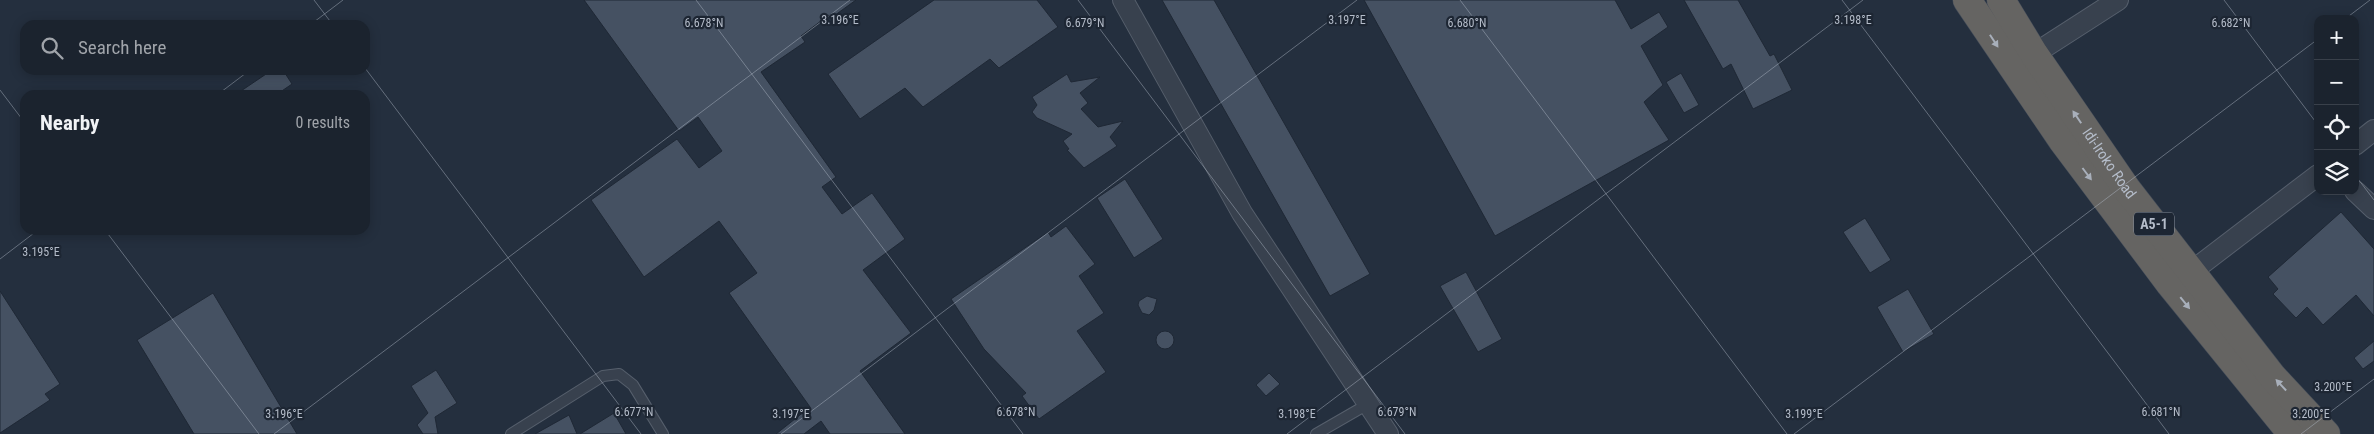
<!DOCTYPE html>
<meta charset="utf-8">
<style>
:root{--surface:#1b232e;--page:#282f3a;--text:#f1f3f6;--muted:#a0a4aa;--line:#39404a}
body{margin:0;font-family:"Roboto Condensed",sans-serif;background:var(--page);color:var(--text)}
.controls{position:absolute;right:15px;top:15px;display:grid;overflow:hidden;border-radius:10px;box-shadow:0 2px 12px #0003}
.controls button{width:45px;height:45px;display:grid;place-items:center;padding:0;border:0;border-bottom:1px solid var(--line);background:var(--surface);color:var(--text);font:25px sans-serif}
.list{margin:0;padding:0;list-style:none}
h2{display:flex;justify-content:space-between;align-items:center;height:65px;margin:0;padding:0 20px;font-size:21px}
h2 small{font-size:16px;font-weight:400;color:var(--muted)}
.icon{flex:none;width:28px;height:28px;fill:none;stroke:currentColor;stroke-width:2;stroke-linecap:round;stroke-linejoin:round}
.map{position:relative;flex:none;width:2374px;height:434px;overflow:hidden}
.search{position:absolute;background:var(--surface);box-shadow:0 2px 12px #0003;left:20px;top:20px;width:350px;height:55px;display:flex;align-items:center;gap:12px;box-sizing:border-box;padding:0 18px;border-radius:15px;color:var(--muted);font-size:19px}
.panel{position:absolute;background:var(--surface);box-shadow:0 2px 12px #0003;left:20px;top:90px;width:350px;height:145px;border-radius:15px}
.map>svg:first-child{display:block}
</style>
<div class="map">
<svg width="2374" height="434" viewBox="0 0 2374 434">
<rect width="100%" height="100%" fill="#242f3e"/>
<path fill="#455162" stroke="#1f2835" d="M584,0H856L831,18L829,15L801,36L805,42L761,72L836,177L822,187L842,214L872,193L905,239L863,270L911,333L860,371L905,434H830L821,421L804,434H776L810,407L729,293L757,273L719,221L644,277L591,200L677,139L699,168L722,151L698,117L679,131Z
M934,0H1037L1058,27L999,68L990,59L923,107L905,88L860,119L828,74Z
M1162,0H1214L1370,274L1330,296Z
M1364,0H1615L1631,29L1659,12L1668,27L1641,46L1663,85L1644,102L1669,140L1495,236Z
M1684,0H1738L1770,56L1774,54L1792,90L1753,109L1731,64L1723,69Z
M272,70H283L292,84L276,95H235Z
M1681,73L1699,105L1684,113L1666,82Z
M1067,74L1071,82L1100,77L1080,93L1088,103L1081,109L1098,127L1123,121L1110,137L1117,146L1084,168L1067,150L1069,149L1063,141L1072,134L1037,118L1032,112L1037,105L1032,97Z
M1125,179L1163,239L1134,258L1097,198Z
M2341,212L2374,249V316L2356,295L2323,325L2307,307L2296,318L2273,294L2278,289L2268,277Z
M1865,218L1891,260L1870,273L1843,232Z
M1066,226L1095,264L1079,276L1104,313L1077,331L1106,372L1039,419L1022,396L1026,393L984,349L951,299L1048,232L1051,237Z
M1466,272L1502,339L1478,352L1440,286Z
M1908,289L1934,334L1903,352L1877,307Z
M0,291L60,384L45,394L50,400L0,433Z
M213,293L297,434H194L137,340Z
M1147,296L1157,299L1154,310L1149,315L1142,313L1138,305L1139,301Z
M1156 340a9 9 0 1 1 18 0a9 9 0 1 1-18 0Z
M2374,341V361L2363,369L2354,358Z
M436,370L457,403L435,417L438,434H423L417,425L428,413L411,386Z
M1269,373L1280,384L1266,396L1256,385Z
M614,413L626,434H580Z
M569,415L577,434H535Z"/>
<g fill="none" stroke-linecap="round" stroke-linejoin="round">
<g stroke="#565f6c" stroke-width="12">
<path id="service" d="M511,434L603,376L619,374L633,385L663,434
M1316,434L1368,404"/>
</g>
<g stroke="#565f6c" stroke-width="22">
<path id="minor" d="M1123,0L1242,213L1388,434
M2034,54L2118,0
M2355,145L2374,130
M2355,191L2374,209
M2191,272L2318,175"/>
</g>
<g stroke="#434c59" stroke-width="29">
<g id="trunk">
<path d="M1967,0L2062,140L2170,284L2292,434"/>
<path id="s1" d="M2001,0L2034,54L2126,188L2272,376L2326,434"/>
</g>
</g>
<use href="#service" stroke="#38414e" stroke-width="10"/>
<use href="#minor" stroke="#38414e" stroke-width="20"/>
<use href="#trunk" stroke="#656462" stroke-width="28"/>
</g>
<defs><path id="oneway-solid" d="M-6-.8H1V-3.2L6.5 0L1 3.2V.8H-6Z" transform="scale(1.25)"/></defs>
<g fill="#a8afba">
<use href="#oneway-solid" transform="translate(1994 41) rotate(57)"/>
<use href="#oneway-solid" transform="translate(2077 117) rotate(-124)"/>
<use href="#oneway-solid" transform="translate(2087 174) rotate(53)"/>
<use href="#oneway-solid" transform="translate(2185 303) rotate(51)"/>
<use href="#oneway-solid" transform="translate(2281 385) rotate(-133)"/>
</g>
<path fill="none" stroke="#b4bcc9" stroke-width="1" stroke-opacity="0.45" d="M314,0L333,25M696,0L1023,434M1078,0L1405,434M1460,0L1787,434M1842,0L2169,434M2224,0L2318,125M2345,19L2370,0M310,25L343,0M365,68L641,434M0,90L25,123M217,95L250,70M2355,175L2374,200M105,230L259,434M0,259L38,230M274,434L850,0M781,434L1357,0M1287,434L1863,0M1794,434L2318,39M2301,434L2374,379"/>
<g text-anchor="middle" stroke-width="4.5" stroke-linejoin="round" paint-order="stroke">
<rect fill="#1d2633" stroke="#878f9c" stroke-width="1" x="2134" y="212.5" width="40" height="23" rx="4"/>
<g font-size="14" font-weight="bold" fill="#b4bcc9">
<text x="2154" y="229">A5-1</text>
</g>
<g font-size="15" fill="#b4bcc9" stroke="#1d2633">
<text dy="5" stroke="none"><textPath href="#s1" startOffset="196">Idi-Iroko Road</textPath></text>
</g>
</g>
<g font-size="12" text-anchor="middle" fill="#b4bcc9" stroke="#1d2633" stroke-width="4.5" stroke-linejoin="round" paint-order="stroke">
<text x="840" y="24">3.196°E</text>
<text x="1347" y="24">3.197°E</text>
<text x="1853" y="24">3.198°E</text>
<text x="704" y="27">6.678°N</text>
<text x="1085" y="27">6.679°N</text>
<text x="1467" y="27">6.680°N</text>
<text x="2231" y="27">6.682°N</text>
<text x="41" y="256">3.195°E</text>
<text x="2333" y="391">3.200°E</text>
<text x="634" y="416">6.677°N</text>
<text x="1016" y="416">6.678°N</text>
<text x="1397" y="416">6.679°N</text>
<text x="2161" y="416">6.681°N</text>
<text x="284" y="418">3.196°E</text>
<text x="791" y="418">3.197°E</text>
<text x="1297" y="418">3.198°E</text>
<text x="1804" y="418">3.199°E</text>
<text x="2311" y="418">3.200°E</text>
</g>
</svg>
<div class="controls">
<button>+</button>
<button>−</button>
<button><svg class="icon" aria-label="locate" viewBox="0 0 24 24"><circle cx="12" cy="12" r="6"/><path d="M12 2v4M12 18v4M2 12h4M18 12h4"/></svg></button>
<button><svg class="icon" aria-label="layers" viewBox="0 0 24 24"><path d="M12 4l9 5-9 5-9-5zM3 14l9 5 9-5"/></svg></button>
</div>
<div class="search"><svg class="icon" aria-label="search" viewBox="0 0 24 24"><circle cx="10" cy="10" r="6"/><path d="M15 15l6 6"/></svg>Search here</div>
<section class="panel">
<h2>Nearby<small>0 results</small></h2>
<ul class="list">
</ul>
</section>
</div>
